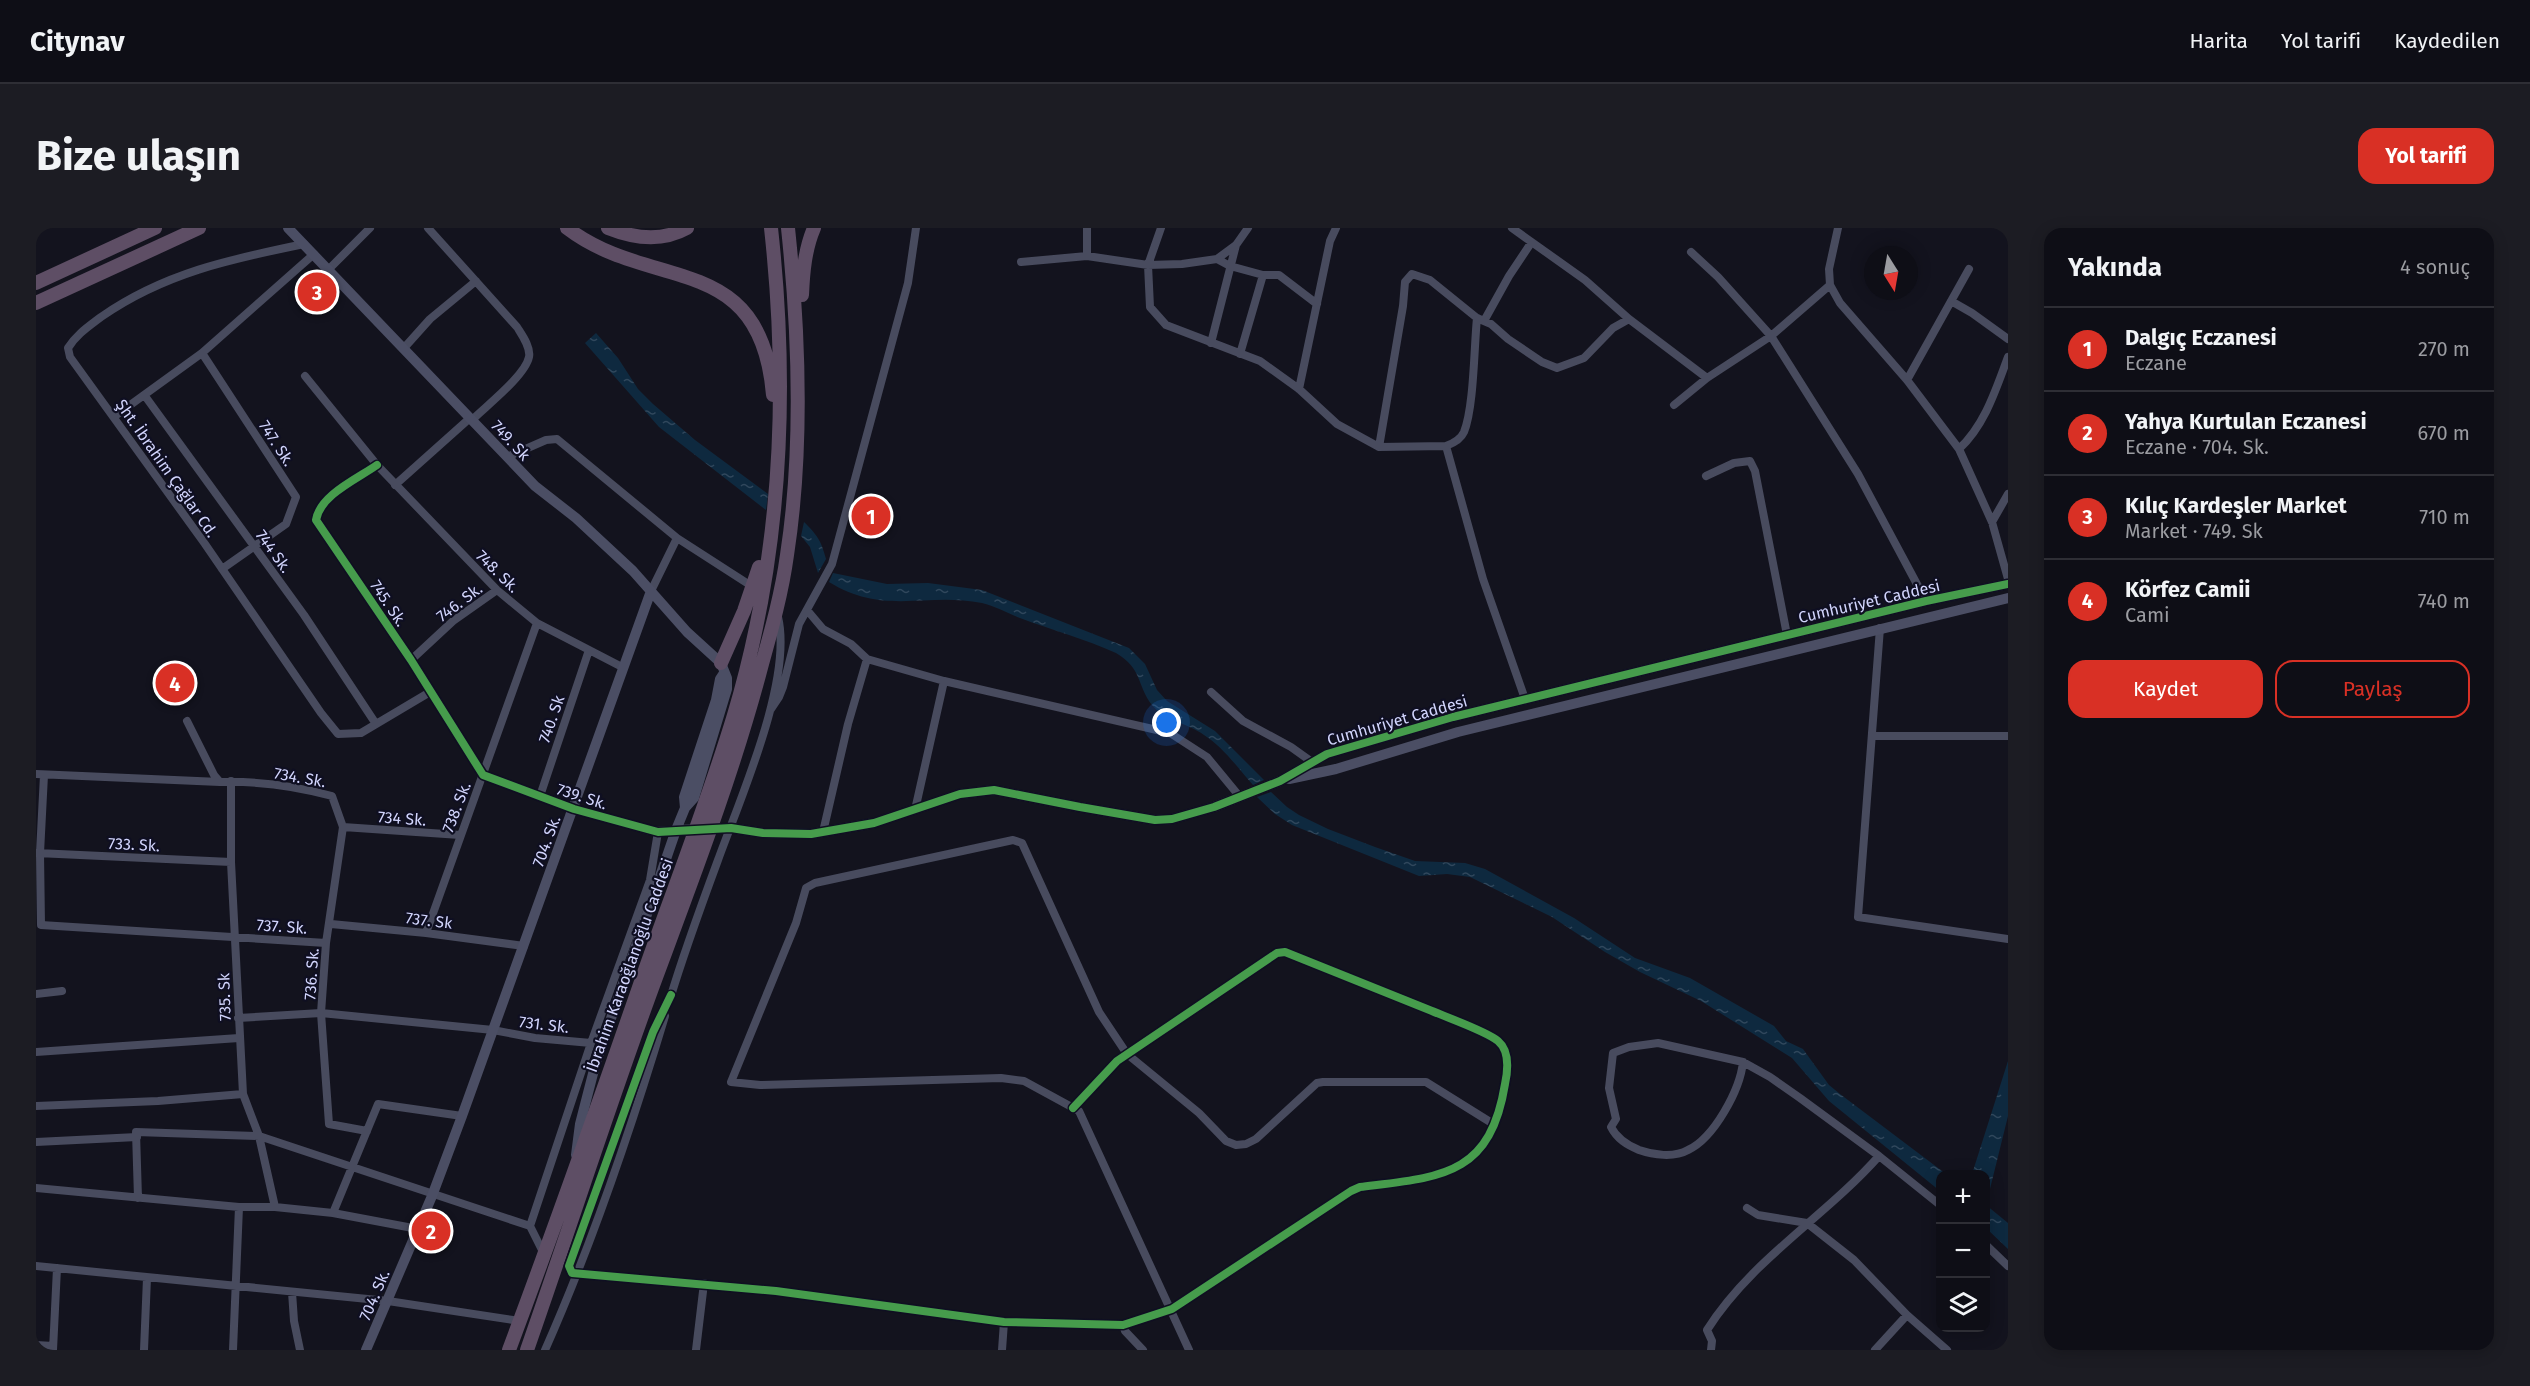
<!DOCTYPE html>
<html lang="tr">
<meta charset="utf-8">
<style>
:root{--surface:#0e0e16;--page:#1c1c23;--text:#f1f3f6;--muted:#9b9ca1;--line:#2e2e35;--accent:#d93025}
body{margin:0;font-family:"Fira Sans",sans-serif;background:var(--page);color:var(--text)}
.controls{position:absolute;right:18px;bottom:18px;display:grid;overflow:hidden;border-radius:12px;box-shadow:0 3px 15px #0003}
.controls button{width:54px;height:54px;display:grid;place-items:center;padding:0;border:0;border-bottom:2px solid var(--line);background:var(--surface);color:var(--text);font:30px sans-serif}
.compass{position:absolute;left:1828px;top:18px;width:54px;height:54px;border-radius:50%;background:var(--surface);box-shadow:0 3px 15px #0003;rotate:169deg}
.you{position:absolute;left:1131px;top:495px;width:21px;height:21px;margin:-15px;border:4px solid #fff;border-radius:50%;background:#1a73e8;box-shadow:0 0 0 9px #1a73e833}
.badge{display:grid;place-items:center;width:39px;height:39px;border-radius:50%;background:var(--accent);color:#fff;font-size:20px;font-weight:700}
.pin{position:absolute;translate:-50% -50%;border:3px solid #fff;box-shadow:0 2px 6px #0006}
.list{margin:0;padding:0;list-style:none}
h2{display:flex;justify-content:space-between;align-items:center;height:78px;margin:0;padding:0 24px;font-size:26px}
h2 small{font-size:20px;font-weight:400;color:var(--muted)}
.list li{display:grid;grid-template-columns:39px 1fr auto;gap:18px;align-items:center;box-sizing:border-box;height:84px;padding:0 24px;border-top:2px solid var(--line)}
.list b{display:block;font-size:22px;white-space:nowrap}
.list p{margin:0;font-size:20px;white-space:nowrap;color:var(--muted)}
.list em{font-size:20px;font-style:normal;color:var(--muted)}
.actions{display:flex;gap:12px;padding:18px 24px}
.actions a{flex:1;padding:14px 0;border:2px solid var(--accent);border-radius:18px;text-align:center;font-size:21px;color:var(--accent)}
.actions .main{background:var(--accent);color:#fff}
.icon{flex:none;width:33px;height:33px;fill:none;stroke:currentColor;stroke-width:2;stroke-linecap:round;stroke-linejoin:round}
.map{position:relative;flex:none;width:1972px;height:1122px;overflow:hidden;border-radius:18px}
header{display:flex;align-items:center;gap:36px;box-sizing:border-box;height:84px;padding:0 30px;background:var(--surface);border-bottom:2px solid var(--line)}
header strong{font-size:28px}
nav{display:flex;gap:33px;margin-inline-start:auto;font-size:21px}
.intro{display:flex;align-items:center;justify-content:space-between;box-sizing:border-box;height:144px;padding:0 36px}
h1{margin:0;font-size:42px}
.button{padding:15px 27px;border-radius:18px;background:var(--accent);color:#fff;font-size:21px;font-weight:700}
main{display:flex;gap:36px;padding:0 36px}
aside{flex:1;background:var(--surface);border-radius:18px;box-shadow:0 3px 15px #0003}
.map>svg:first-child{display:block}
</style>
<header>
<strong>Citynav</strong>
<nav><a>Harita</a><a>Yol tarifi</a><a>Kaydedilen</a></nav>
</header>
<div class="intro"><h1>Bize ulaşın</h1><a class="button">Yol tarifi</a></div>
<main>
<div class="map">
<svg width="1972" height="1122" viewBox="0 0 1972 1122">
<defs>
<pattern id="water-ripples" width="26" height="14" patternUnits="userSpaceOnUse" patternTransform="scale(1.5)"><rect width="26" height="14" fill="#0e293f"/><path d="M2 4q2-2 4 0t4 0M15 11q2-2 4 0t4 0" fill="none" stroke="#30475c"/></pattern>
</defs>
<rect width="100%" height="100%" fill="#13131e"/>
<path fill="url(#water-ripples)" d="M560,105L582,130L602,161L617,176L659,212L732,266L730,282L623,199L549,115Z
M768,294C781,307 785,312 790,331L782,345L774,319L765,308Z
M797,345L851,356L892,355L946,362L1093,420L1109,436L1121,462L1131,473L1179,503L1228,552L1217,557C1202,540 1187,519 1168,507C1152,495 1129,493 1116,477C1100,456 1107,441 1080,425C1049,411 1016,402 984,390C971,385 959,378 946,375C889,364 848,388 793,354Z
M1235,564L1251,579L1263,587L1292,601L1339,619L1379,633L1429,635L1449,641L1538,690L1599,730L1654,750L1738,798L1750,813L1767,821L1793,857L1804,866L1910,946H1904V963L1793,873L1756,830L1665,773L1604,744L1569,724L1516,689L1434,649L1411,646L1383,648L1256,597L1239,586L1221,569Z
M1972,833V888L1950,977L1972,995V1021L1950,1000V946H1936Z"/>
<g fill="none" stroke-linecap="round" stroke-linejoin="round">
<path stroke="#484b5e" stroke-width="8" d="M392,0L481,99C486,107 495,119 493,129C489,148 450,178 436,192
M1051,0V28
M1125,0L1112,37L1114,79L1130,97L1224,133L1263,161L1301,196L1343,219L1410,218C1418,215 1425,211 1428,204C1438,179 1438,119 1441,90
M1476,0L1549,52L1593,91
M1802,0L1793,41L1794,57L1804,75L1871,152L1923,221L1956,294L1972,351
M268,16C195,31 128,45 65,89C52,99 41,106 32,120L34,129L169,316L285,485L302,506L325,505L394,464
M1655,24L1682,49L1735,108L1822,246L1890,373
M1181,31L1194,38L1227,47H1243L1281,76
M985,34L1051,28L1112,37L1146,36L1181,31L1200,17L1212,0
M293,41L334,0
M1915,73L1936,85L1972,111
M1448,93L1473,48L1495,15
M1175,115L1200,17
M368,120L394,91L440,53
M166,125L278,26
M1204,126L1227,47
M269,148L341,237L461,362L501,395L586,439
M1871,152L1933,41
M1263,161L1294,13L1300,0
M109,168L268,387L340,496
M1638,177L1671,150L1735,108L1794,57
M79,188L166,125L260,269L250,296L186,341
M1410,218L1447,351L1489,471
M1343,219L1367,78L1369,54L1376,46L1394,52L1441,90L1455,96L1472,111L1506,134L1521,140L1548,130L1577,100L1593,91L1671,150
M1923,221C1949,197 1960,161 1972,129
M471,229L510,212L521,211L641,310L615,363
M341,237C321,251 284,267 280,292L375,432L447,547L538,581L614,603L640,602
M1670,248L1698,235L1714,233L1719,243L1751,407
M359,257L434,190
M1956,294L1972,266
M641,310L717,359
M771,382L787,401L815,416L831,431L908,453L1134,505L1171,529L1204,569
M1844,400L1822,689L1972,711
M375,432L417,393L461,362
M1175,464L1207,493L1255,519L1276,534
M735,481L743,469L747,459L763,396L796,336L872,55L880,0
M151,493L178,547L184,554C221,553 260,558 296,568L307,599L290,715L285,785L293,896L331,903
M1836,508H1972
M0,546L184,554
M8,547L4,625L5,697L290,715
M195,553V634L207,866L223,908L239,979
M504,568L553,422
M879,582L908,453
M307,599L424,607
M787,604L812,496L831,431
M1,625L195,634
M295,696L390,705L488,718
M390,705L501,395
M0,766L26,763
M635,767L617,804L533,1038L536,1045L740,1063L968,1094L1087,1097L1136,1081L1315,963L1324,959C1404,949 1454,949 1469,856C1472,842 1474,823 1462,813C1450,803 1412,790 1396,783C1347,763 1298,744 1249,724L1241,725L1081,833L1037,880
M634,771C648,724 665,678 682,632C704,571 757,452 742,389
M202,790L285,785L457,802L499,810L555,815
M0,824L203,810
M1707,834C1704,862 1678,910 1652,922C1638,930 1617,927 1603,922C1591,917 1581,911 1575,899L1580,891L1573,860L1577,825L1593,819L1622,815L1707,834L1734,849L1764,870L1843,928L1904,977
M0,878L122,873L207,866
M0,914L101,909
M0,960L203,979H239L297,985L382,1001
M102,970L100,904L223,908L494,998
M1711,980L1722,987L1771,995L1818,1032L1871,1087L1911,1122
M297,985L342,876L426,888
M1950,1017L1972,1038
M508,1026L494,998L555,815L614,652L622,604
M0,1038L352,1073L484,1093
M256,1064L258,1093L264,1122
M1087,1097L1089,1103L1107,1122
M0,1117L17,1118
M17,1122L21,1040
M108,1122L111,1050
M197,1122L203,979
M509,1122C557,1014 595,901 629,788
M660,1122L668,1055
M966,1122L968,1094
M1153,1122L1043,883L988,853L965,850L724,857L695,854L760,695L770,660L779,655L977,612L986,615L1063,784L1091,826L1163,885L1190,913L1200,917L1210,916L1220,911L1281,855L1287,854H1390L1459,897
M1675,1122L1676,1113L1671,1102C1715,1032 1789,989 1843,928
M1839,1122L1871,1087"/>
<path stroke="#4b4e64" stroke-width="10" d="M252,0L499,258L540,290L597,343L651,404L685,435L691,450V461L658,570L649,580L640,602L560,834L544,896L540,927
M1253,551L1300,541L1422,504L1972,370
M649,580L648,569L680,472L684,451L688,445
M640,602L695,600L727,605L775,606L838,595L924,566L958,562L1044,579L1119,592L1136,591L1178,579L1244,553L1291,526L1417,489L1890,373L1972,356
M330,1122L396,968L426,888L615,363"/>
<path stroke="#5e4e65" stroke-width="14" d="M531,0C616,65 725,21 737,167
M572,0C597,10 626,14 651,0
M0,55L119,0
M766,67C767,44 769,21 778,0
M0,75L163,0
M685,435L708,383L723,339
M473,1122C520,996 565,869 609,742C639,657 672,573 698,487C745,330 753,163 735,0
M491,1122C534,999 574,874 619,752C658,647 698,543 726,436C736,400 746,364 751,327C767,223 763,105 752,0"/>
<g stroke="#0f0f22" stroke-width="11">
<path id="cycleway" d="M341,237C321,251 284,267 280,292L375,432L447,547L538,581L622,604L695,600L727,605L775,606L838,595L924,566L958,562L1044,579L1119,592L1136,591L1178,579L1244,553L1291,526L1417,489L1890,373L1972,356
M635,767L617,804L533,1038L536,1045L740,1063L968,1094L1087,1097L1136,1081L1315,963L1324,959C1404,949 1454,949 1469,856C1472,842 1474,823 1462,813C1450,803 1412,790 1396,783C1347,763 1298,744 1249,724L1241,725L1081,833L1037,880"/>
</g>
<use href="#cycleway" stroke="#469c4c" stroke-width="8"/>
</g>
<g text-anchor="middle" stroke-width="4.5" stroke-linejoin="round" paint-order="stroke">
<g font-size="16" fill="#d2d5fd" stroke="#0f0f22">
<text transform="translate(475 212) rotate(47)" y="6">749. Sk</text>
<text transform="translate(241 215) rotate(57)" y="6">747. Sk.</text>
<text transform="translate(131 240) rotate(55)" y="6">Şht. İbrahim Çağlar Cd.</text>
<text transform="translate(238 323) rotate(54)" y="6">744 Sk.</text>
<text transform="translate(462 343) rotate(44)" y="6">748. Sk.</text>
<text transform="translate(1833 373) rotate(-13)" y="6">Cumhuriyet Caddesi</text>
<text transform="translate(423 374) rotate(-37)" y="6">746. Sk.</text>
<text transform="translate(353 375) rotate(56)" y="6">745. Sk.</text>
<text transform="translate(515 491) rotate(-71)" y="6">740. Sk</text>
<text transform="translate(1361 492) rotate(-16)" y="6">Cumhuriyet Caddesi</text>
<text transform="translate(264 549) rotate(10)" y="6">734. Sk.</text>
<text transform="translate(546 568) rotate(18)" y="6">739. Sk.</text>
<text transform="translate(420 579) rotate(-69)" y="6">738. Sk.</text>
<text transform="translate(366 590) rotate(4)" y="6">734 Sk.</text>
<text transform="translate(510 613) rotate(-70)" y="6">704. Sk.</text>
<text transform="translate(98 616) rotate(3)" y="6">733. Sk.</text>
<text transform="translate(393 692) rotate(7)" y="6">737. Sk</text>
<text transform="translate(246 698) rotate(4)" y="6">737. Sk.</text>
<text transform="translate(593 737) rotate(-70)" y="6">İbrahim Karaoğlanoğlu Caddesi</text>
<text transform="translate(275 746) rotate(-86)" y="6">736. Sk.</text>
<text transform="translate(188 769) rotate(-92)" y="6">735. Sk</text>
<text transform="translate(508 796) rotate(7)" y="6">731. Sk.</text>
<text transform="translate(338 1067) rotate(-67)" y="6">704. Sk.</text>
</g>
</g>
</svg>
<div class="controls">
<button>+</button>
<button>−</button>
<button><svg class="icon" aria-label="layers" viewBox="0 0 24 24"><path d="M12 4l9 5-9 5-9-5zM3 14l9 5 9-5"/></svg></button>
</div>
<svg class="compass" viewBox="-18 -18 36 36"><path d="M0-13l5 13h-10z" fill="#e53935"/><path d="M0 13l5-13h-10z" fill="#9b9ca1"/></svg>
<div class="you"></div>
<div class="pin badge" style="left:835px;top:288px">1</div>
<div class="pin badge" style="left:395px;top:1003px">2</div>
<div class="pin badge" style="left:281px;top:64px">3</div>
<div class="pin badge" style="left:139px;top:455px">4</div>
</div>
<aside>
<h2>Yakında<small>4 sonuç</small></h2>
<ul class="list">
<li><span class="badge">1</span><div><b>Dalgıç Eczanesi</b><p>Eczane</p></div><em>270 m</em></li>
<li><span class="badge">2</span><div><b>Yahya Kurtulan Eczanesi</b><p>Eczane · 704. Sk.</p></div><em>670 m</em></li>
<li><span class="badge">3</span><div><b>Kılıç Kardeşler Market</b><p>Market · 749. Sk</p></div><em>710 m</em></li>
<li><span class="badge">4</span><div><b>Körfez Camii</b><p>Cami</p></div><em>740 m</em></li>
</ul>
<div class="actions"><a class="main">Kaydet</a><a>Paylaş</a></div>
</aside>
</main>
